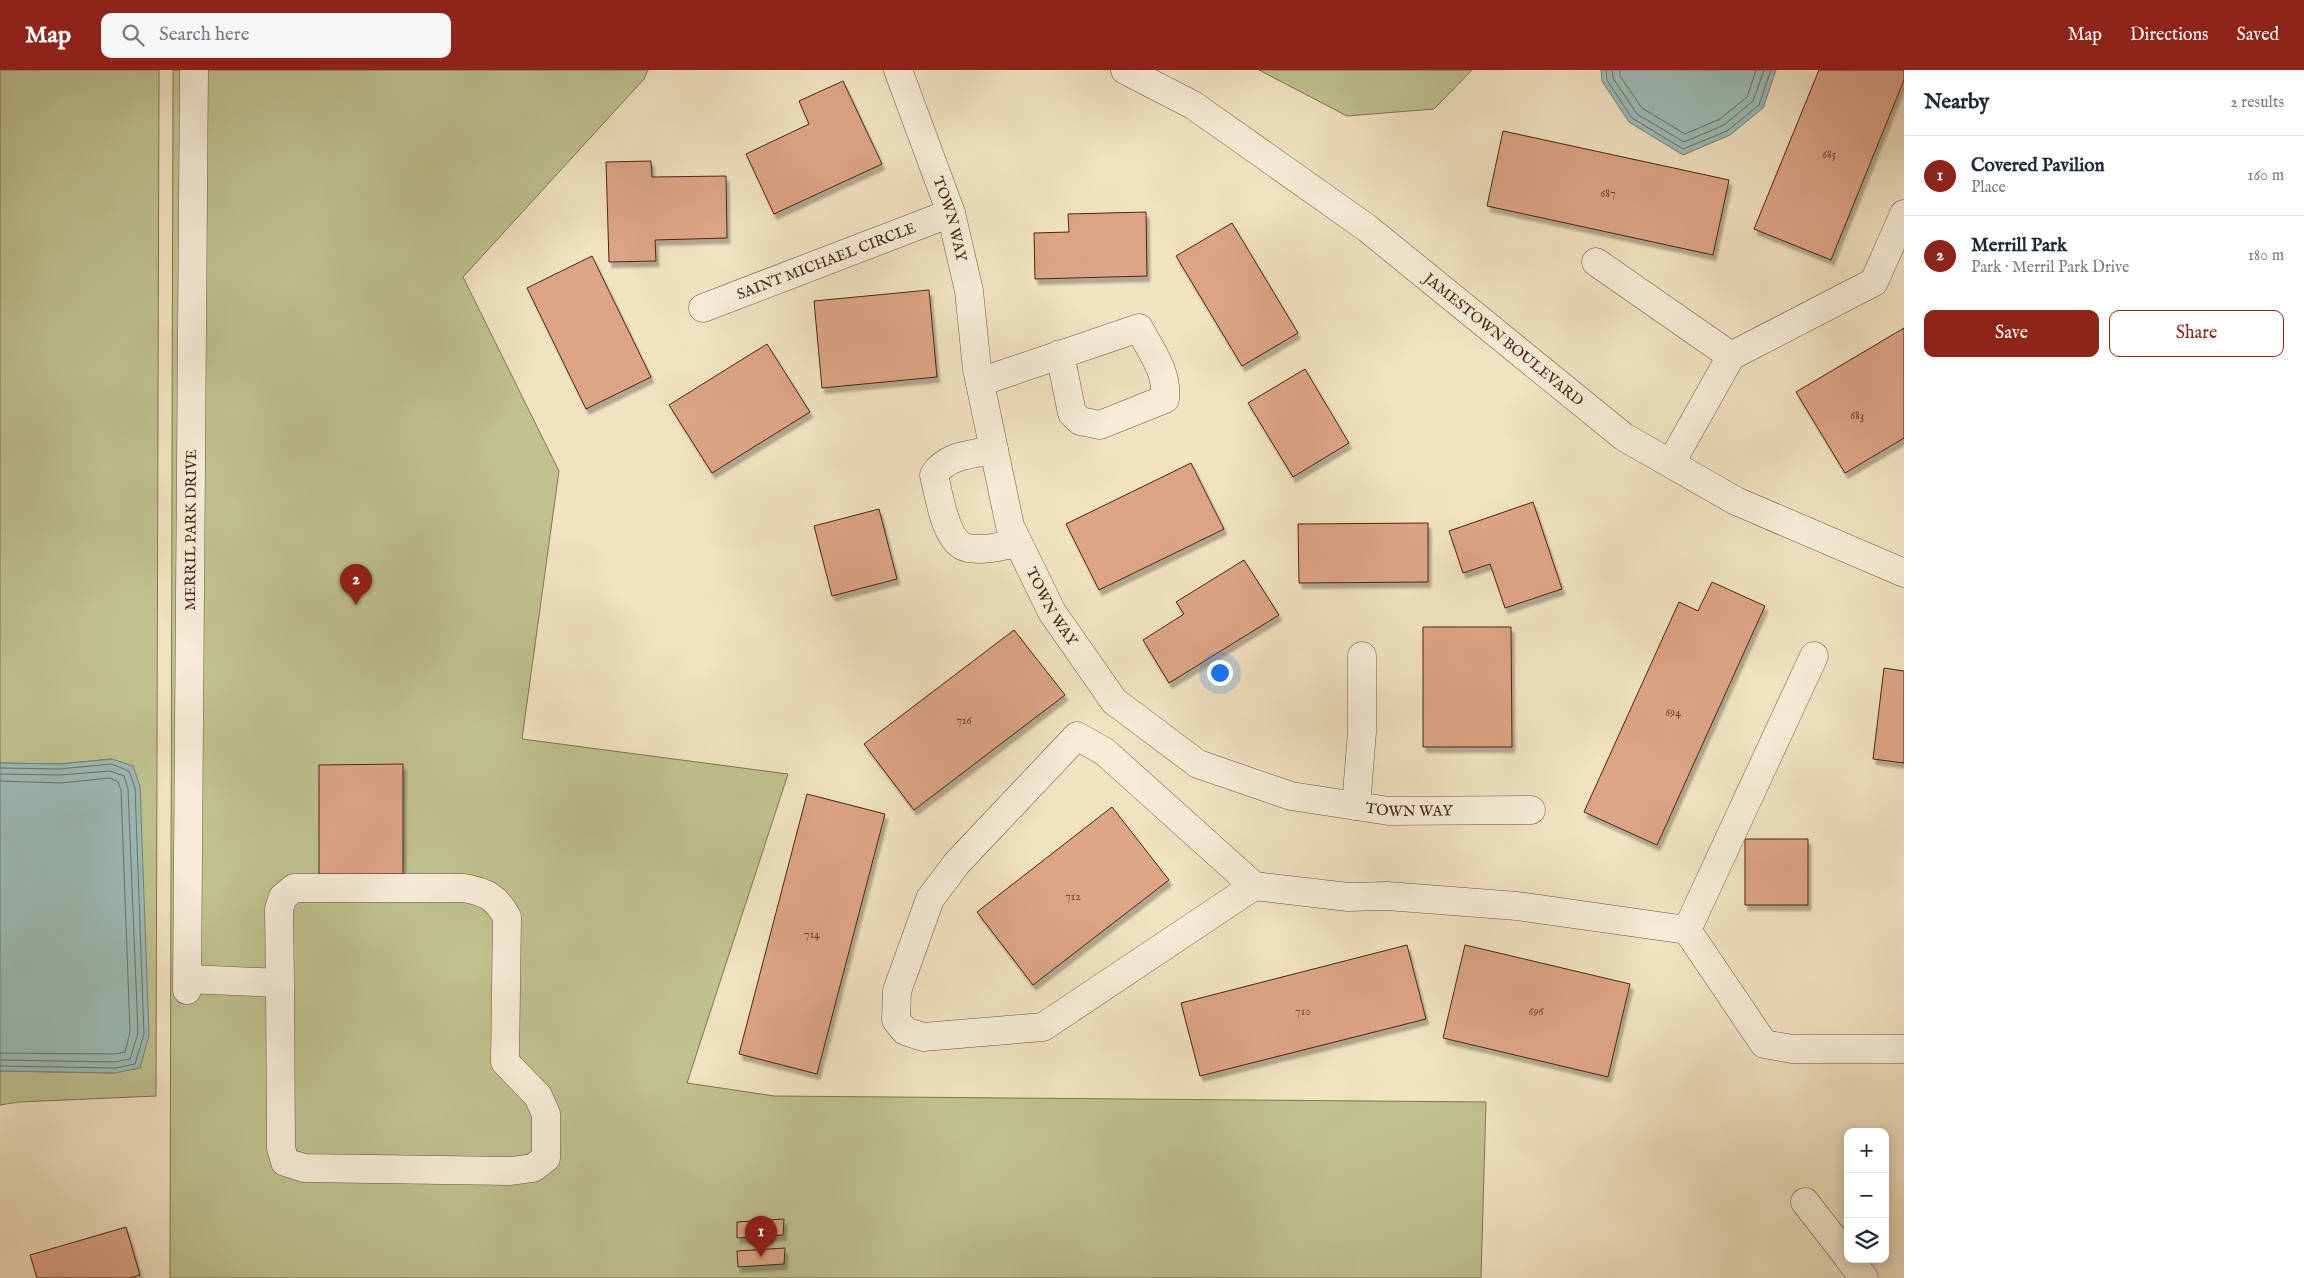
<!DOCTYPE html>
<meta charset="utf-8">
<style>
:root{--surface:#fff;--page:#f6f6f7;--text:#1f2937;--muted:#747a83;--line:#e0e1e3;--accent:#8f2418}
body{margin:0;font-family:"IM FELL English",serif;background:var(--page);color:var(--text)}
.controls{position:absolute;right:15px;bottom:15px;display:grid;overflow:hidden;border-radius:10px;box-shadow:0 2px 12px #0003}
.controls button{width:45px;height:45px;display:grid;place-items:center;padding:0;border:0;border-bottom:1px solid var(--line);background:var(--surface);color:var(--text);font:25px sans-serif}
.you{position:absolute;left:1219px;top:602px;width:18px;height:18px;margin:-12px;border:4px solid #fff;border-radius:50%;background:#1a73e8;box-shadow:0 0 0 8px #1a73e833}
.badge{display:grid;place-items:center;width:32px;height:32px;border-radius:50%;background:var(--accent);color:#fff;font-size:16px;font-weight:700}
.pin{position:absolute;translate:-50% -41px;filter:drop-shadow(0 1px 2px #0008)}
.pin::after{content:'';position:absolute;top:26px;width:18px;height:15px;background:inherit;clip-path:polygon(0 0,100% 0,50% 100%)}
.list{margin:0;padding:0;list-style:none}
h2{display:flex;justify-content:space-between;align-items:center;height:65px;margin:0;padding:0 20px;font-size:21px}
h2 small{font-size:16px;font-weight:400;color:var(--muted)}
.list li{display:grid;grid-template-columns:32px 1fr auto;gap:15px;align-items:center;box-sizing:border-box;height:80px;padding:0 20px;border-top:1px solid var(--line)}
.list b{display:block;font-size:19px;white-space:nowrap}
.list p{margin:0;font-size:16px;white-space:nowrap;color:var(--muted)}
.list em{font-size:16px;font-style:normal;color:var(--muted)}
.actions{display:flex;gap:10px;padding:15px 20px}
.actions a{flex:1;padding:11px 0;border:1px solid var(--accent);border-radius:10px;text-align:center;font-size:18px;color:var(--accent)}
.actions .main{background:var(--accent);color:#fff}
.icon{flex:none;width:28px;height:28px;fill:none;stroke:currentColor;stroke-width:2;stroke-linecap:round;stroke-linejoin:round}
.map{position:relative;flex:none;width:1904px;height:1208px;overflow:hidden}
header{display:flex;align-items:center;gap:30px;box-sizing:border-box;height:70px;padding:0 25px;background:var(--accent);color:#fff}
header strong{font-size:24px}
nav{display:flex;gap:28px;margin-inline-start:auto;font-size:18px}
.search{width:350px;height:45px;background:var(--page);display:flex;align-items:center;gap:12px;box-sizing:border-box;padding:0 18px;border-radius:10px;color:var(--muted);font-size:19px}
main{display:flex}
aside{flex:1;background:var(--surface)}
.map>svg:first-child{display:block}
</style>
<header>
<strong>Map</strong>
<div class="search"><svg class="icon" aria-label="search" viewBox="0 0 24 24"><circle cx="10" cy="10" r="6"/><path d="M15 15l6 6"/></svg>Search here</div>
<nav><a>Map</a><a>Directions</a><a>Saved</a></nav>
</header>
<main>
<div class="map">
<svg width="1904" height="1208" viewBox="0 0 1904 1208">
<defs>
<filter id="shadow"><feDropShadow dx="3" dy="5.5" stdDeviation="1" flood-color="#0004"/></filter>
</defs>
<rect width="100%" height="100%" fill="#f1e2c1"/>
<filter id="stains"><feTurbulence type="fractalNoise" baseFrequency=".004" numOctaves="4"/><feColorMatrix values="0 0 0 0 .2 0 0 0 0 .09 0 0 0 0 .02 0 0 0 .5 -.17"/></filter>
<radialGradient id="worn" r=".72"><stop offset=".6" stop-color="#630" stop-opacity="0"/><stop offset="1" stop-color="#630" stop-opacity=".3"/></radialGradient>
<path fill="#bfc28f" stroke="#847454" d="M0,0H159L156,1026L19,1032L0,1035V1001L115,1003L112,689L60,694L0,693Z
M173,0H648L644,9L463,207L559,401L522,669L788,704L687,1013L774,1026L1486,1032L1481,1208H170Z
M1259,0H1472L1434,39L1347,46Z"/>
<path fill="#9cbcb9" stroke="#7b8079" d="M1601,0H1776L1763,38L1730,65L1683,85L1629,52L1602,11Z
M112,689L133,696L140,716L149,965L140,998L115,1003L0,1001V693L60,694Z"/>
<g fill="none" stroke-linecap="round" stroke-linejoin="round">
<path stroke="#727068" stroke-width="1" d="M1606,0L1607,10L1632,48L1683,79L1727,61L1759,35L1771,0
M1612,0L1613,8L1637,44L1684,72L1724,55L1753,31L1764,0
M1620,0V6L1642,38L1685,64L1720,49L1747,27L1756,0
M0,698L60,699L111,694L129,701L135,718L144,964L135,994L115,998L0,996
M0,704L60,705L110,701L124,706L128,719L138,963L130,989L114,992L0,990
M0,711L61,713L110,708L118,712L121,720L130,962L125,982L114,984L0,983"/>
</g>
<path fill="#dda586" stroke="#492518" filter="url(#shadow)" d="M1819,0H1904V10L1831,190L1754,159Z
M843,11L882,94L774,144L746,84L809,54L799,31Z
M1503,61L1729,110L1713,185L1487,136Z
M651,91L652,107L726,106L727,168L655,170L656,191L609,192L606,92Z
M1146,142L1147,206L1035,209L1034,163L1069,162L1068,144Z
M1232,153L1298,263L1242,296L1176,186Z
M592,186L651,307L586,339L527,218Z
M929,220L937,307L822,318L814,231Z
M1904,258V368L1845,403L1796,322Z
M767,274L810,342L712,403L669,335Z
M1305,299L1349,373L1293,407L1248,333Z
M1191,393L1224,459L1099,520L1066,454Z
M1533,432L1562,519L1505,538L1490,494L1463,503L1449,461Z
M879,439L897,509L832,526L814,456Z
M1428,453V512L1299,513L1298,454Z
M1244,490L1279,545L1169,613L1143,570L1184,544L1176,532Z
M1712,512L1765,536L1657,775L1584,742L1679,532L1698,541Z
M1423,557H1511L1512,677H1423Z
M1014,560L1065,625L914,740L864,674Z
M1884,598L1904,601V693L1873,689Z
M403,694V804H319V695Z
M807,724L885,744L817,1004L739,984Z
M1112,737L1169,810L1033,915L977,842Z
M1745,769H1808V835H1745Z
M1407,875L1426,949L1200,1006L1181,933Z
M1465,875L1630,914L1608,1007L1443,968Z
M784,1149L783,1165L737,1168V1152Z
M126,1157L140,1205L129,1208H37L30,1185Z
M785,1178L784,1194L738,1197L737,1181Z"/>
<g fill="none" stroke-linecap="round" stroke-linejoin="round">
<g stroke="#735442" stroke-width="29">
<g id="minor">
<path id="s1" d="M898,0L951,143L969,221L977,299L1010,456L1052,542L1114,631L1198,694L1291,726L1389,741L1531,740"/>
<path id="s2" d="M1125,0L1193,35L1367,158L1624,367L1736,431L1904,503"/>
<path d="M1596,192L1731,286L1874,212L1904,144"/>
<path id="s3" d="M703,238L951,143"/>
<path d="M980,312L1139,258C1151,281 1168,302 1165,329L1100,355L1080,351L1072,343L1060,284"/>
<path d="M994,380C973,384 946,385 934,405C939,424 945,474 968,478C985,481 1002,476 1018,473"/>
<path d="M1671,393L1731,286"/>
<path d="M1356,736L1362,662V586"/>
<path d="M1254,816L1043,957L923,967L905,961L896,950L897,921L930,829L957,793L1077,666L1105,682L1254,816L1348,827L1387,826L1517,836L1687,860"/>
<path d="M1687,860L1814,586"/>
<path d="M1687,860L1764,974L1792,979H1904"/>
<path d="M188,909L280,913L279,839L283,827L294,818H464C486,822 496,827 507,847L505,992L538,1026L546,1044V1088L533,1098L511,1101L304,1098L285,1092L281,1078L280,913"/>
<path id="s4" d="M187,920L194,0"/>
<path d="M1805,1132L1848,1187"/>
<path d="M1849,1189L1864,1208"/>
</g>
</g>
<use href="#minor" stroke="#f6ecd7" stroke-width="28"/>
</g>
<g text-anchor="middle" stroke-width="4" stroke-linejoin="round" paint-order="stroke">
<g font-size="12" fill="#6e4534">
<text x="1829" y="88">685</text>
<text x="1608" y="127">687</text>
<text x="1857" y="349">683</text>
<text x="1673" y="646">694</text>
<text x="964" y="654">716</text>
<text x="1073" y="830">712</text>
<text x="812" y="868">714</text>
<text x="1303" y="945">710</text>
<text x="1536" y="945">696</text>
</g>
<g font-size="15" fill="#492518" stroke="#f6ecd7">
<text dy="5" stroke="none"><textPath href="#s1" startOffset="158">TOWN WAY</textPath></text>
<text dy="5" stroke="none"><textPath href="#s3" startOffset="132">SAINT MICHAEL CIRCLE</textPath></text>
<text dy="5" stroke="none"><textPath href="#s2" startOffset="466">JAMESTOWN BOULEVARD</textPath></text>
<text dy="5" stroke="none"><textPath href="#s4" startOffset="460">MERRIL PARK DRIVE</textPath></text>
<text dy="5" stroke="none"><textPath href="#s1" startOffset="562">TOWN WAY</textPath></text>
<text dy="5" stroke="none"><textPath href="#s1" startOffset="998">TOWN WAY</textPath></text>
</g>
</g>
<rect width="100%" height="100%" filter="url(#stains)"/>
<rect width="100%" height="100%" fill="url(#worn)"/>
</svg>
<div class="controls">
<button>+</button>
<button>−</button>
<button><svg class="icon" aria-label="layers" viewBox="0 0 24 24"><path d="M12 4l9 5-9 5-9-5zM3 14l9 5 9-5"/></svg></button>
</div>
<div class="you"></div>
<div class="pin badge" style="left:761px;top:1187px">1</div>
<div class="pin badge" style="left:356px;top:535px">2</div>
</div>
<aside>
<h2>Nearby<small>2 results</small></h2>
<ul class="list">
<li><span class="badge">1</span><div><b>Covered Pavilion</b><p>Place</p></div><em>160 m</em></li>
<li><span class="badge">2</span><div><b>Merrill Park</b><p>Park · Merril Park Drive</p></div><em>180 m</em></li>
</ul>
<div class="actions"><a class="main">Save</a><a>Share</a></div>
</aside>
</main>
